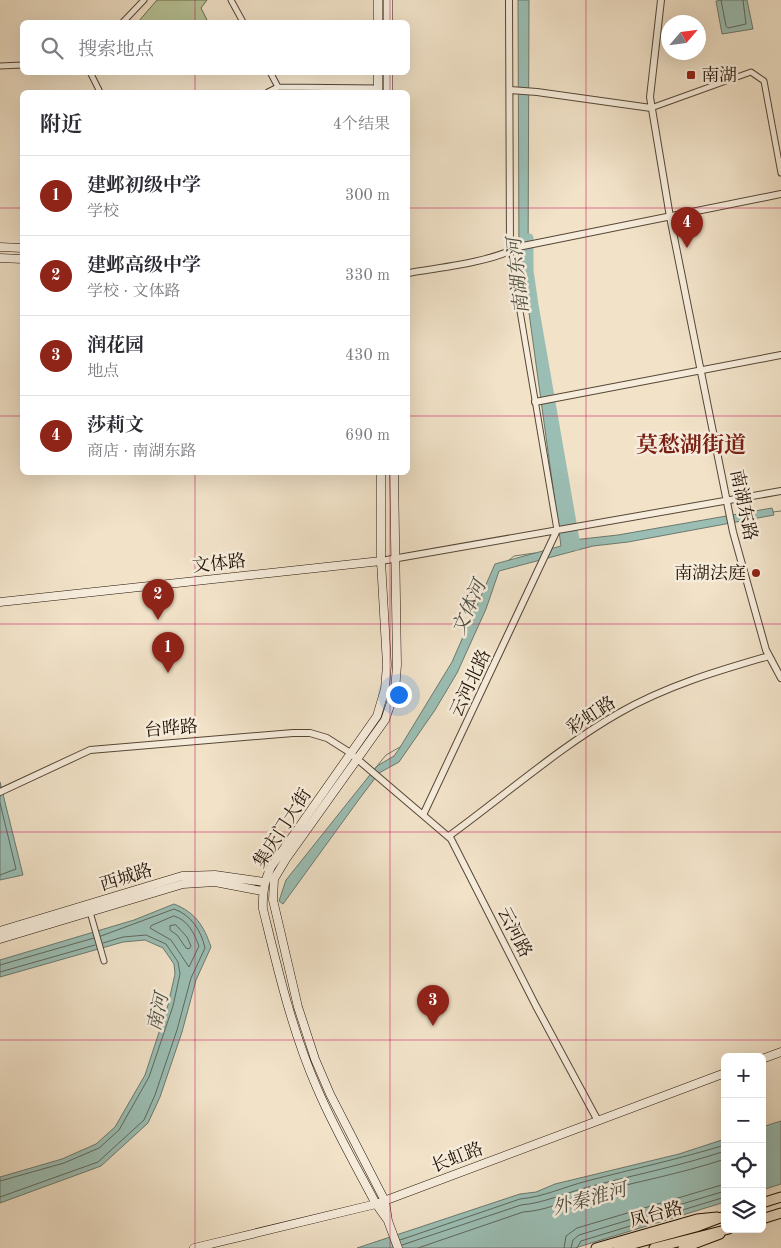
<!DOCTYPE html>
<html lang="zh">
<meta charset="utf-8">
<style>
:root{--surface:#fff;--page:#f2f2f3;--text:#2b2b33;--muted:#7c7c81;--line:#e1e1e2;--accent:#8f2418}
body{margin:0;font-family:"Old Standard TT","Noto Serif SC",serif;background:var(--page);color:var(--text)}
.controls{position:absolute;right:15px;bottom:15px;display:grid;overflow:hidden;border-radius:8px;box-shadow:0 5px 20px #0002}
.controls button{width:45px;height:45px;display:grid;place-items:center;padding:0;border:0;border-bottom:1px solid var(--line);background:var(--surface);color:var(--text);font:25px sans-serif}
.compass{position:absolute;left:661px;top:15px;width:45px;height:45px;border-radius:50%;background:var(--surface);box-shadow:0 5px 20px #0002;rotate:62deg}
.you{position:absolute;left:398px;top:694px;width:18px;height:18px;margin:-12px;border:4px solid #fff;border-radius:50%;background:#1a73e8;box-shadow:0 0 0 8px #1a73e833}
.badge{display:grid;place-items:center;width:32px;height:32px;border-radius:50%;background:var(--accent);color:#fff;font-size:16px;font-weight:700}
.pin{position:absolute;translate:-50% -41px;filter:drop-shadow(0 1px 2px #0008)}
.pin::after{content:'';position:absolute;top:26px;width:18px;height:15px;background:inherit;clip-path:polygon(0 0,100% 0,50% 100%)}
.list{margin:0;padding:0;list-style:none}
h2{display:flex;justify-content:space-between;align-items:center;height:65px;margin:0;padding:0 20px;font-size:21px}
h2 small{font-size:16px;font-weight:400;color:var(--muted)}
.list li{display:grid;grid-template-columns:32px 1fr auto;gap:15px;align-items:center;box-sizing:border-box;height:80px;padding:0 20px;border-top:1px solid var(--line)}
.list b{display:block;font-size:19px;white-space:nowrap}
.list p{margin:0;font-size:16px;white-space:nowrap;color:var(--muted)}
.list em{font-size:16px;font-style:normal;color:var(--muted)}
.icon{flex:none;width:28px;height:28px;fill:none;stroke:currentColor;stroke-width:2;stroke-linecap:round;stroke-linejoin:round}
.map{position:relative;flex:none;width:781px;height:1248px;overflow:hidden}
.search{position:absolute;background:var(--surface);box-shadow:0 5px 20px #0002;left:20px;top:20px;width:390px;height:55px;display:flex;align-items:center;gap:12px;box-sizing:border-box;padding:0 18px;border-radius:8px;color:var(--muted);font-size:19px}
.panel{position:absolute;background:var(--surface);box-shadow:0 5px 20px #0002;left:20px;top:90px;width:390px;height:385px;border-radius:8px}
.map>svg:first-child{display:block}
</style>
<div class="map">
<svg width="781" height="1248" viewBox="0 0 781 1248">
<rect width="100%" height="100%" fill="#f1e2c8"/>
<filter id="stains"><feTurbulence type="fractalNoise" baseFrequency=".004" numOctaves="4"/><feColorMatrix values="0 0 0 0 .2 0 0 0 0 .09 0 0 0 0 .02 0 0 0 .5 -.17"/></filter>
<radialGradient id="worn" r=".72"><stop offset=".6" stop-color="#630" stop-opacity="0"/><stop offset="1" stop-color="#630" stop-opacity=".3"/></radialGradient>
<path fill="#b7c498" stroke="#6c6b4e" d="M157,0H207L201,8L208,22H138Z"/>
<path fill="#9bbeb4" stroke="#6b796e" d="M518,0H529L528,280L573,540L618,535L772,508L774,515L628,542L593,546L499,571L486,609L457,673L435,710L399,762L379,773L360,798L283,904L279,901L286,880L377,766L394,756L399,749L452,662L495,564L561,546L526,291L519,267Z
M722,0H747L753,29L722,34L716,1Z
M0,782L23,875L0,880Z
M174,904C195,912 204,926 211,947L196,980L182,1032L160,1097L148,1123L101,1166L0,1203V1177L62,1159L96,1144L115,1127L145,1075L168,1005L175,974L174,964L163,948L145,940L123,942L0,977V960L134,920Z
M781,1121V1184L762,1190V1127Z
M725,1139V1202L575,1248H357L520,1194L536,1192L555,1184L679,1154Z"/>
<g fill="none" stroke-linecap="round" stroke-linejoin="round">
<path stroke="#5e685c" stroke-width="1" d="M721,0L726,26L728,28L746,24L743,0
M0,803L16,869L0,875
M174,916C188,920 194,933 199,946L189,967L171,940L150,928L151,926Z
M176,925L187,937L191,946L189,949L186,948L177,935L170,930V926Z
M0,965L94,938
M0,972L95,945
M0,1181L64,1163L99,1148L119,1130L149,1077L173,1006L180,974L178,962L166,944L146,935L123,937L103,943
M0,1197L98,1162L144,1120L155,1095L177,1030L191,978L205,948C201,930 191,915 174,909L101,936
M400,1240L520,1199C543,1197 564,1187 587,1181C633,1169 679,1159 725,1145
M402,1245L521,1205C544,1203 565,1193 588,1187C634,1175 680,1166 725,1151
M418,1248L523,1212C546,1211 567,1200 590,1194C635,1182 680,1174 725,1159
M564,1248L566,1236L577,1228L725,1184
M571,1248L573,1240L579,1235L725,1191
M577,1248L581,1241L725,1197"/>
<path stroke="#6b796e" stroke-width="1" d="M773,512L781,511
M509,560L514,556L535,553
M373,771L386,755L400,747"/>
<path stroke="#9bbeb4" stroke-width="9" d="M529,238V271L534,305L576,546"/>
<g stroke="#564636" stroke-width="7">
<path id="minor" d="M231,0L243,22
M123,22L144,0
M0,66L22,65
M90,72L100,92
M270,72L278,87
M268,92L278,87L378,88
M651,108L751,72L764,81L781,173
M510,252L557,530
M90,912L104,961"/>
</g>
<g stroke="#564636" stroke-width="8">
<path id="tertiary" d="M509,0L510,252
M661,0L650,97L670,217L733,532L766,650L781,678
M510,90L537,92L651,108
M408,273C438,268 492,262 518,247L781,194
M535,402L781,355
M381,561L781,491
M0,792L90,750L293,733H310L327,738L349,752L451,839L536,1006L598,1121
M424,813L557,530
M449,836C504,796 561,746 619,713C666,686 717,671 769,656"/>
</g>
<g stroke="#221205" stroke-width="9">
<path id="secondary" d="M388,0V22
M378,22V0
M378,72V92
M388,72V92
M0,247L22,248
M0,258L22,259
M381,472V561L387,665L385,689L377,716L271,867C264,881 262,893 263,909C278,970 292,1031 317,1088C334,1128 356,1166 376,1204L386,1218
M394,472L397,665L395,691L385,720L286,859L274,879L273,900L298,1007L315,1059L330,1094L385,1201L388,1221L398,1248
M0,602L381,561
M0,931L182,876L215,875L264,882
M0,939L183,884L215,882L262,891
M762,1059L781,1052
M194,1248L376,1204L725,1073"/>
</g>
<g stroke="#221205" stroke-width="11">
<path id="primary" d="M596,1248L697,1219L717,1217
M683,1248L720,1234"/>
</g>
<g stroke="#221205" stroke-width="11">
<path id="trunk" d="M762,1203L781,1197
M762,1219L781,1213
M618,1248L696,1227L725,1216
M654,1248L729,1229"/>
</g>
<use href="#minor" stroke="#f6ecdb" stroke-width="5"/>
<use href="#tertiary" stroke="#f6ecdb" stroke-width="6"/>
<use href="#secondary" stroke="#f6ecdb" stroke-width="8"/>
<use href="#primary" stroke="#f1e2c8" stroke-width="9"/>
<use href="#trunk" stroke="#f1e2c8" stroke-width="9"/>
</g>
<path fill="none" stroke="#c2185b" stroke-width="1" stroke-opacity="0.55" d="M195,0V22M390,0V22M586,0V1248M195,72V92M390,72V92M0,208H22M408,208H781M0,416H22M408,416H781M195,472V1248M390,472V1248M0,624H781M0,832H781M0,1040H781"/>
<g fill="#8f2418" stroke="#f6ecdb" stroke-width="2">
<rect x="686" y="70" width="10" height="10" rx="2.5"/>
<circle cx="756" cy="573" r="5"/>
</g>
<g text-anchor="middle" stroke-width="5" stroke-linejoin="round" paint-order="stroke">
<g font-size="18" fill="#221205" stroke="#f6ecdb" text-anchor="start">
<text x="701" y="81">南湖</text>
<text x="746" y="579" text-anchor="end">南湖法庭</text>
</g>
<g font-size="18" fill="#221205" stroke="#f6ecdb">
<text transform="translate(744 505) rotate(78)" y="6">南湖东路</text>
<text transform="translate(219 563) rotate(-6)" y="6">文体路</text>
<text transform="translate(470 683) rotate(-65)" y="6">云河北路</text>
<text transform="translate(591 715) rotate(-33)" y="6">彩虹路</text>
<text transform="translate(171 728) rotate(-5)" y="6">台晔路</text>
<text transform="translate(282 828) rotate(-57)" y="6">集庆门大街</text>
<text transform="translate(126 877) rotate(-17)" y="6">西城路</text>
<text transform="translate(515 932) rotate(63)" y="6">云河路</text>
<text transform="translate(457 1157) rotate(-21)" y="6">长虹路</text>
<text transform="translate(656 1214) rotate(-15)" y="6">凤台路</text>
</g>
<g font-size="19" font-style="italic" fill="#4c4e42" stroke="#f6ecdb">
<text transform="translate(517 276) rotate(-96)" y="7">南湖东河</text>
<text transform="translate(468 607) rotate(-66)" y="7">文体河</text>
<text transform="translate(157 1012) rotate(-77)" y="7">南河</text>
<text transform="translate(589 1198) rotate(-15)" y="7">外秦淮河</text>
</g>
<g font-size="22" font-weight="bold" fill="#7a1f14" stroke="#f6ecdb">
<text x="691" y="452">莫愁湖街道</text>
</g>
</g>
<rect width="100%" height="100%" filter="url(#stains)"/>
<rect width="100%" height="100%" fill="url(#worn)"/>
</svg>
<div class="controls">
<button>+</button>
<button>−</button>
<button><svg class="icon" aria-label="locate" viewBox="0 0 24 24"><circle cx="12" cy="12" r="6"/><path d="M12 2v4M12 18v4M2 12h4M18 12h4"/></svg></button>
<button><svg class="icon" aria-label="layers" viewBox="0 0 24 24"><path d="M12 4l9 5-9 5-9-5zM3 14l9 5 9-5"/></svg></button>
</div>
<svg class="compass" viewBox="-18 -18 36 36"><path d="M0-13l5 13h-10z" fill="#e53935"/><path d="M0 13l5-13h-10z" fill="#7c7c81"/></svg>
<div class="you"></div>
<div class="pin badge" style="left:168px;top:673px">1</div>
<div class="pin badge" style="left:158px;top:620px">2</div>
<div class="pin badge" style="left:433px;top:1026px">3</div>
<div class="pin badge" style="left:687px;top:248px">4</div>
<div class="search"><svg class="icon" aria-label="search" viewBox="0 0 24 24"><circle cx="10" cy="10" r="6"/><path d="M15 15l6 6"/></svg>搜索地点</div>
<section class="panel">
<h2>附近<small>4个结果</small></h2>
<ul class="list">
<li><span class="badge">1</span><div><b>建邺初级中学</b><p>学校</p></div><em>300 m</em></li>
<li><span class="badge">2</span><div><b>建邺高级中学</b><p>学校 · 文体路</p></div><em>330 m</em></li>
<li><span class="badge">3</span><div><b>润花园</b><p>地点</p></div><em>430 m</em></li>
<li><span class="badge">4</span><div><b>莎莉文</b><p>商店 · 南湖东路</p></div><em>690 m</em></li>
</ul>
</section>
</div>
